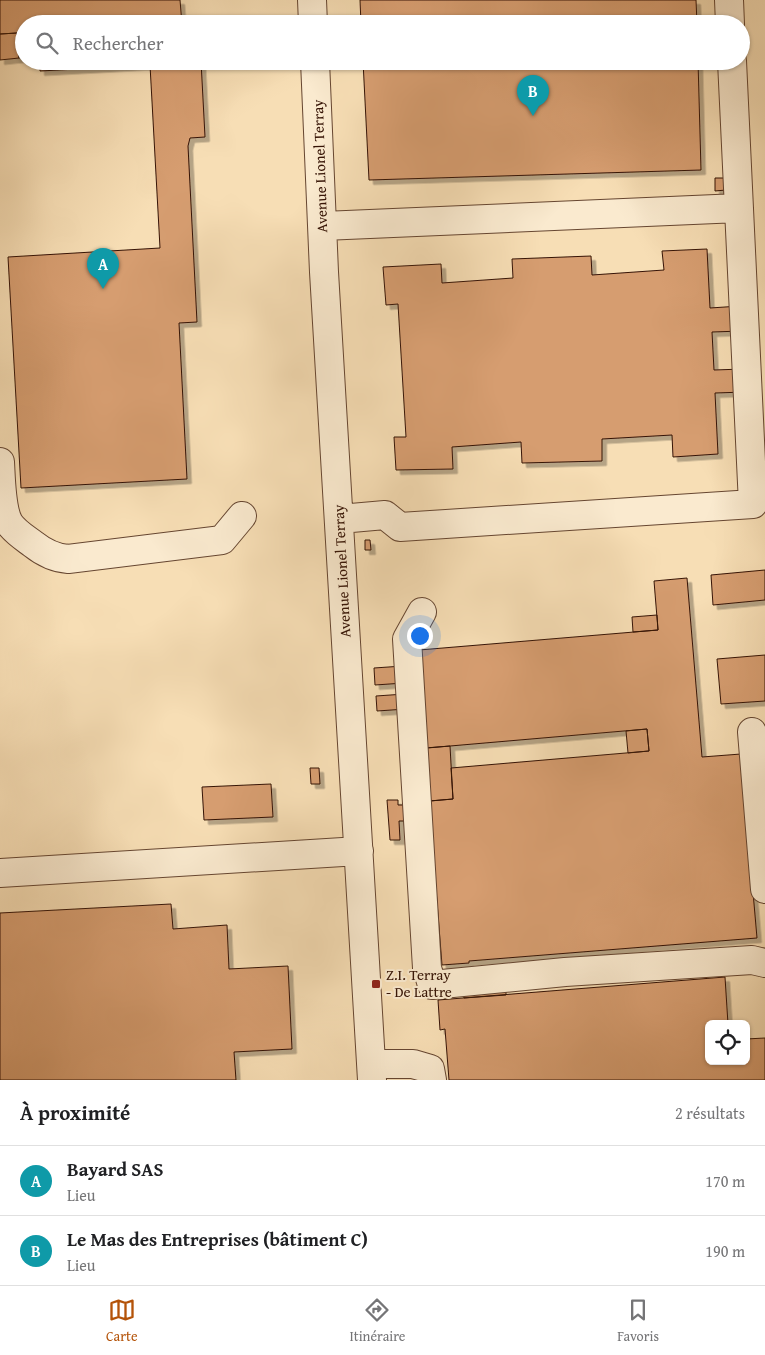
<!DOCTYPE html>
<html lang="fr">
<meta charset="utf-8">
<style>
:root{--surface:#fff;--page:#f6f6f6;--text:#202124;--muted:#757577;--line:#e0e0e0;--accent:#b45309}
body{margin:0;font-family:"Gentium Book Plus",serif;background:var(--page);color:var(--text)}
.controls{position:absolute;right:15px;bottom:15px;display:grid;overflow:hidden;border-radius:8px;box-shadow:0 1px 4px #0004}
.controls button{width:45px;height:45px;display:grid;place-items:center;padding:0;border:0;border-bottom:1px solid var(--line);background:var(--surface);color:var(--text);font:25px sans-serif}
.you{position:absolute;left:419px;top:635px;width:18px;height:18px;margin:-12px;border:4px solid #fff;border-radius:50%;background:#1a73e8;box-shadow:0 0 0 8px #1a73e833}
.badge{display:grid;place-items:center;width:32px;height:32px;border-radius:50%;background:var(--accent);color:#fff;font-size:16px;font-weight:700}
.pin{position:absolute;translate:-50% -41px;filter:drop-shadow(0 1px 2px #0008)}
.pin::after{content:'';position:absolute;top:26px;width:18px;height:15px;background:inherit;clip-path:polygon(0 0,100% 0,50% 100%)}
.list{margin:0;padding:0;list-style:none}
h2{display:flex;justify-content:space-between;align-items:center;height:65px;margin:0;padding:0 20px;font-size:21px}
h2 small{font-size:16px;font-weight:400;color:var(--muted)}
.list li{display:grid;grid-template-columns:32px 1fr auto;gap:15px;align-items:center;box-sizing:border-box;height:70px;padding:0 20px;border-top:1px solid var(--line)}
.list b{display:block;font-size:19px;white-space:nowrap}
.list p{margin:0;font-size:16px;white-space:nowrap;color:var(--muted)}
.list em{font-size:16px;font-style:normal;color:var(--muted)}
.icon{flex:none;width:28px;height:28px;fill:none;stroke:currentColor;stroke-width:2;stroke-linecap:round;stroke-linejoin:round}
.map{position:relative;flex:none;width:765px;height:1080px;overflow:hidden}
.search{position:absolute;background:var(--surface);box-shadow:0 1px 4px #0004;left:15px;right:15px;top:15px;height:55px;display:flex;align-items:center;gap:12px;box-sizing:border-box;padding:0 18px;border-radius:28px;color:var(--muted);font-size:19px}
.sheet{height:205px;background:var(--surface)}
nav{display:flex;justify-content:space-around;align-items:center;box-sizing:border-box;height:70px;border-top:1px solid var(--line);background:var(--surface);font-size:14px;color:var(--muted)}
nav a{display:grid;justify-items:center;gap:2px}
nav .on{color:var(--accent)}
.map>svg:first-child{display:block}
</style>
<div class="map">
<svg width="765" height="1080" viewBox="0 0 765 1080">
<defs>
<filter id="shadow"><feDropShadow dx="4.5" dy="4.5" stdDeviation="0" flood-color="#0004"/></filter>
</defs>
<rect width="100%" height="100%" fill="#f7deb5"/>
<filter id="stains"><feTurbulence type="fractalNoise" baseFrequency=".004" numOctaves="4"/><feColorMatrix values="0 0 0 0 .2 0 0 0 0 .09 0 0 0 0 .02 0 0 0 .5 -.17"/></filter>
<radialGradient id="worn" r=".72"><stop offset=".6" stop-color="#630" stop-opacity="0"/><stop offset="1" stop-color="#630" stop-opacity=".3"/></radialGradient>
<path fill="#d69d70" stroke="#351305" filter="url(#shadow)" d="M0,0H180L182,24H24V58H19L17,33L0,34Z
M360,0H696L697,24H361Z
M17,33L19,58L0,60V34Z
M40,61H201L205,137L190,138L188,146L197,322L179,323L187,479L21,488L8,257L160,248L150,65L40,71Z
M363,61H698L701,170L369,180Z
M715,178H725L726,190L715,191Z
M707,249L710,308L740,306L742,331L712,332L714,370L743,369L745,392L715,393L718,454L673,457L672,435L602,439V461L522,463L521,442L452,447L453,469L396,470L394,437H406L398,304L386,305L383,267L441,264L442,283L513,278L512,259L591,256L592,275L664,270L662,251Z
M365,540H370L371,550H365Z
M765,570V600L713,605L711,575Z
M687,578L702,757L741,754L757,938L469,961V963L442,965L429,801L453,799L451,768L649,751L647,729L427,748L419,650L658,630L654,581Z
M657,615L658,630L633,632L632,617Z
M765,655V701L721,704L717,659Z
M403,666L404,683L375,685L374,668Z
M405,694L406,709L377,711L376,696Z
M647,729L649,751L628,753L626,731Z
M450,746L453,799L430,801L425,748Z
M310,768H319L320,784H311Z
M271,784L273,817L204,820L202,787Z
M387,800H398V805H406L407,821H399L400,840H390Z
M171,904L173,929L227,925L229,969L288,966L292,1049L234,1052L236,1080H0V913Z
M725,977L728,1024H709V1061H746V1039L765,1038V1080H449L445,1029L440,1030L438,1000Z
M506,990V995L464,998L463,993Z"/>
<g fill="none" stroke-linecap="round" stroke-linejoin="round">
<g stroke="#664631" stroke-width="30">
<path id="minor" d="M312,0L313,24
M729,0L730,24
M315,61L324,272L372,1080
M323,226L739,208
M0,462C1,478 1,509 9,523C15,532 25,538 33,544C43,552 54,558 68,559L222,540L242,516
M340,519L385,515L400,527L753,504L732,61
M422,612L407,639L427,968L432,985L565,972L752,960L765,963
M752,732L765,889
M0,873L359,851
M371,1064H413L430,1069L432,1080"/>
</g>
<use href="#minor" stroke="#faeacf" stroke-width="28"/>
</g>
<rect fill="#8f2418" stroke="#faeacf" stroke-width="2" x="371" y="979" width="10" height="10" rx="2.5"/>
<g text-anchor="middle" stroke-width="4" stroke-linejoin="round" paint-order="stroke">
<g font-size="15" fill="#351305" stroke="#faeacf">
<text transform="translate(320 166) rotate(-92)" y="5">Avenue Lionel Terray</text>
<text transform="translate(342 571) rotate(-93)" y="5">Avenue Lionel Terray</text>
</g>
<g font-size="15" fill="#351305" stroke="#faeacf" text-anchor="start">
<text x="386" y="980">Z.I. Terray<tspan x="386" dy="17">- De Lattre</tspan></text>
</g>
</g>
<rect width="100%" height="100%" filter="url(#stains)"/>
<rect width="100%" height="100%" fill="url(#worn)"/>
</svg>
<div class="controls">
<button><svg class="icon" aria-label="locate" viewBox="0 0 24 24"><circle cx="12" cy="12" r="6"/><path d="M12 2v4M12 18v4M2 12h4M18 12h4"/></svg></button>
</div>
<div class="you"></div>
<div class="pin badge" style="left:103px;top:289px;background:#0f9aa8">A</div>
<div class="pin badge" style="left:533px;top:116px;background:#0f9aa8">B</div>
<div class="search"><svg class="icon" aria-label="search" viewBox="0 0 24 24"><circle cx="10" cy="10" r="6"/><path d="M15 15l6 6"/></svg>Rechercher</div>
</div>
<section class="sheet">
<h2>À proximité<small>2 résultats</small></h2>
<ul class="list">
<li><span class="badge" style="background:#0f9aa8">A</span><div><b>Bayard SAS</b><p>Lieu</p></div><em>170 m</em></li>
<li><span class="badge" style="background:#0f9aa8">B</span><div><b>Le Mas des Entreprises (bâtiment C)</b><p>Lieu</p></div><em>190 m</em></li>
</ul>
</section>
<nav>
<a class="on"><svg class="icon" aria-label="map" viewBox="0 0 24 24"><path d="M3 6l6-2 6 2 6-2v14l-6 2-6-2-6 2zM9 4v14M15 6v14"/></svg>Carte</a>
<a><svg class="icon" aria-label="directions" viewBox="0 0 24 24"><path d="M12 3l9 9-9 9-9-9zM9 14v-3h6M13 9l2 2-2 2"/></svg>Itinéraire</a>
<a><svg class="icon" aria-label="saved" viewBox="0 0 24 24"><path d="M7 4h10v16l-5-4-5 4z"/></svg>Favoris</a>
</nav>
